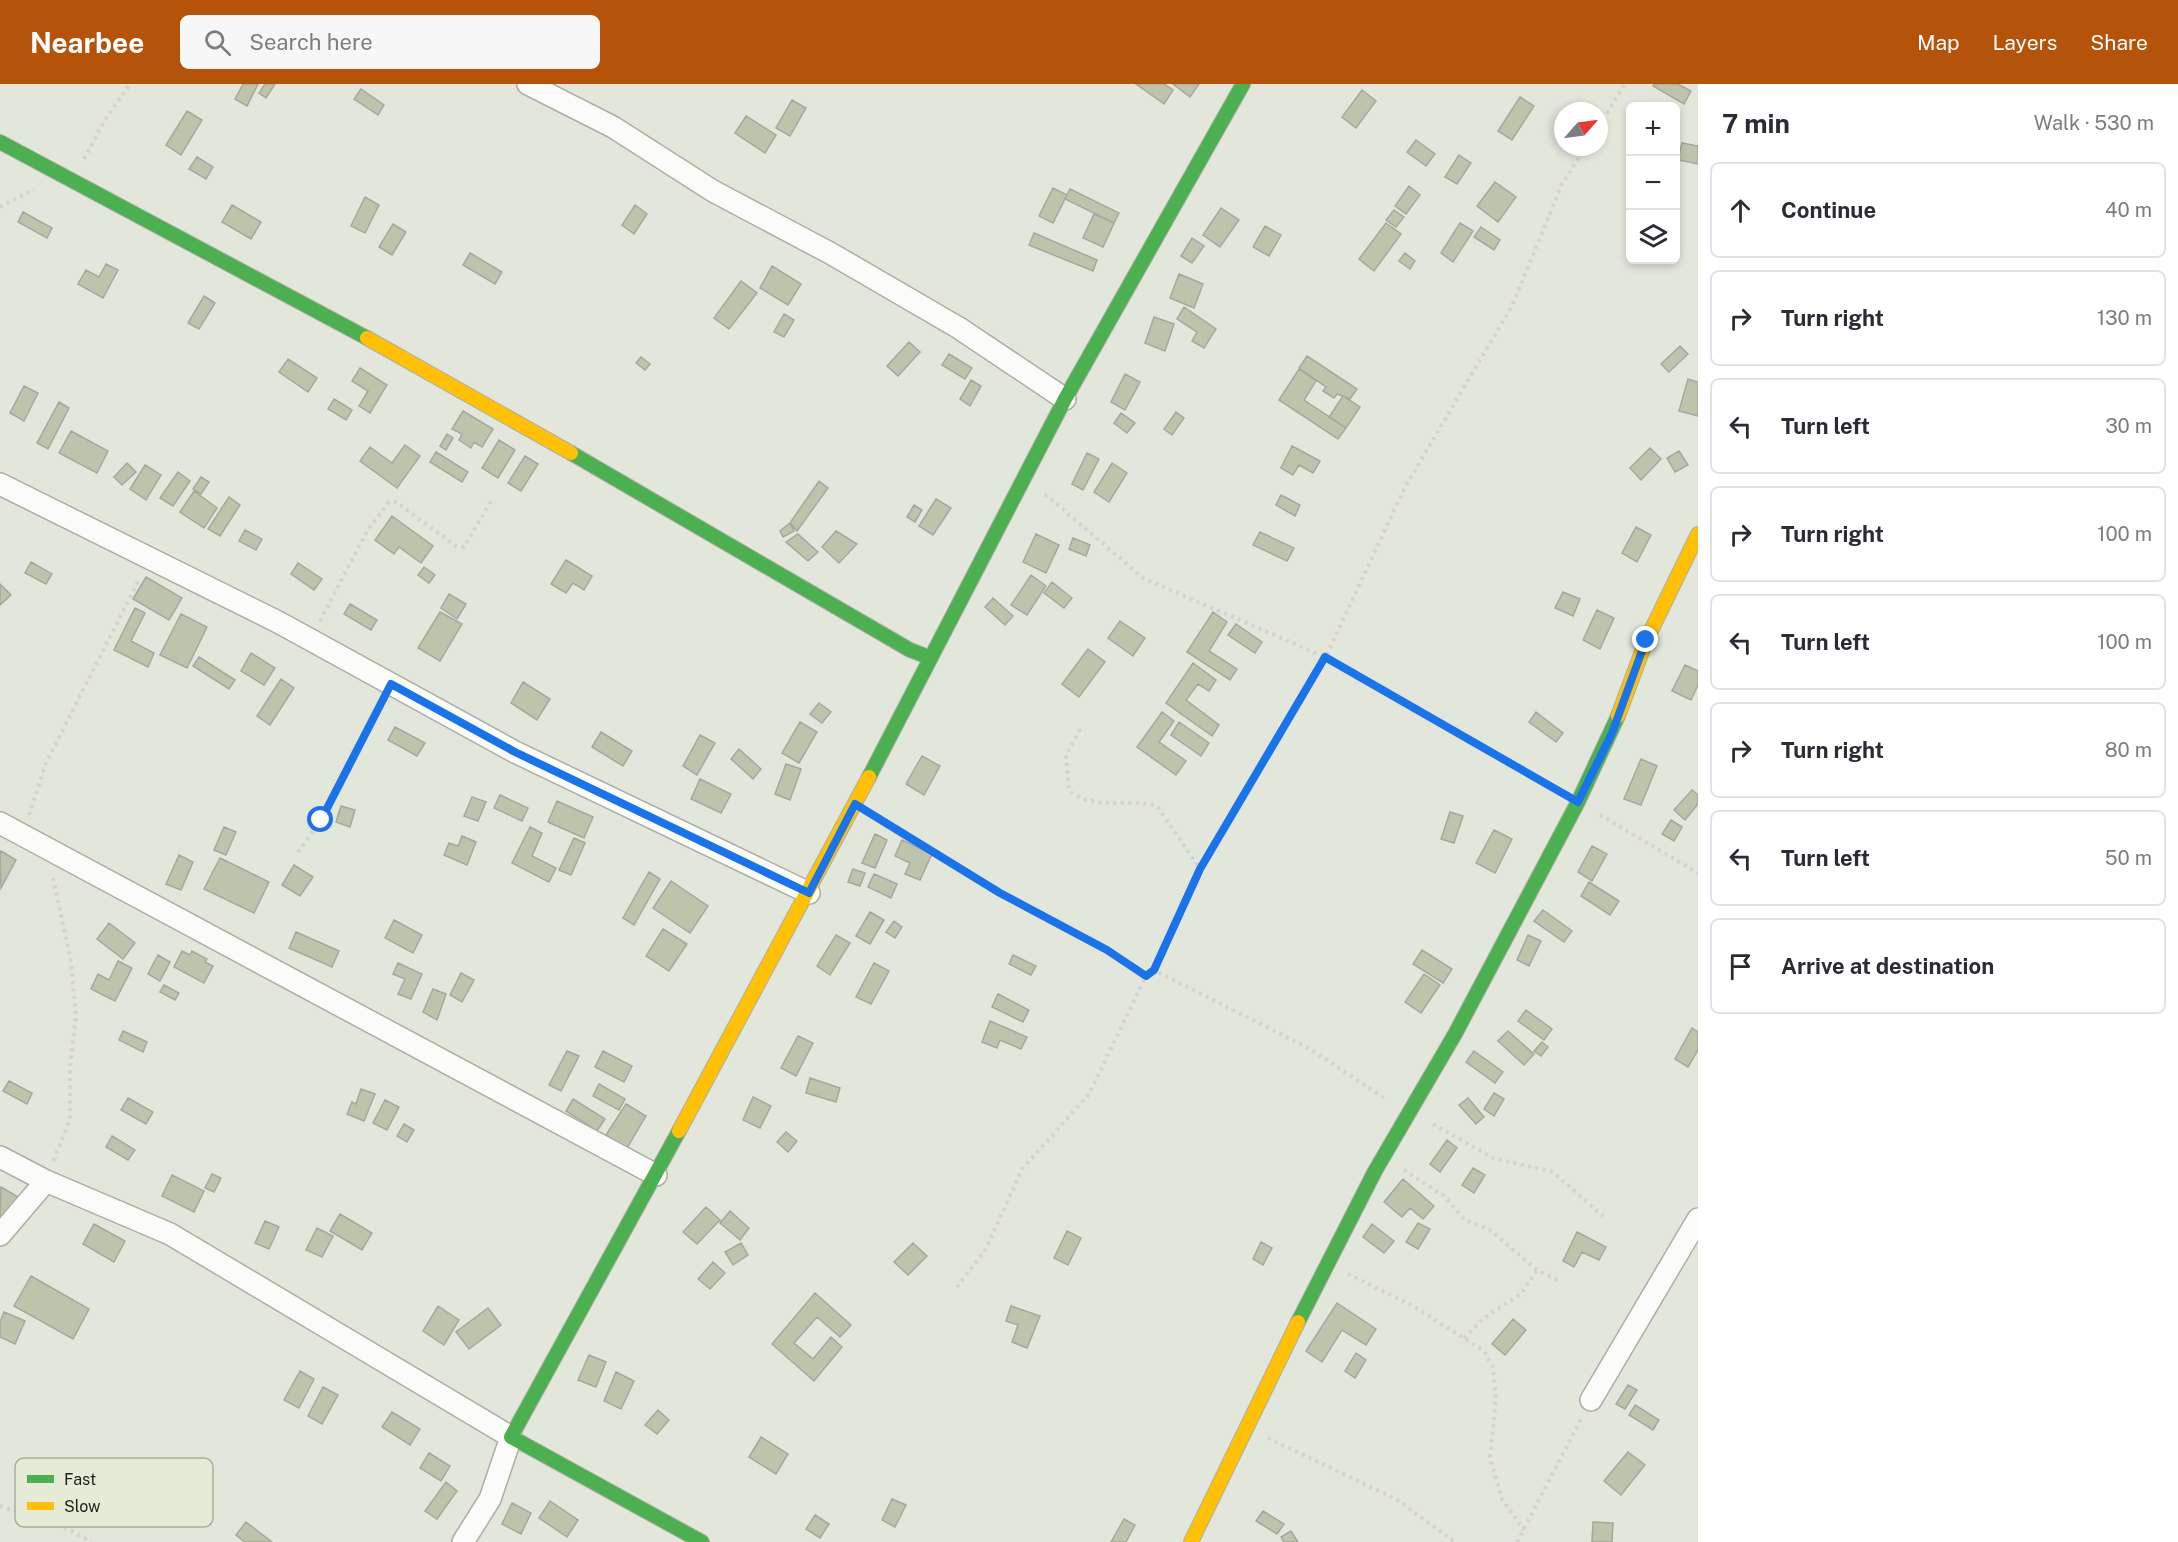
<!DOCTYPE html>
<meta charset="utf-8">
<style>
:root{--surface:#fff;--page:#f7f7f7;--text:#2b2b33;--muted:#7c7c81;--line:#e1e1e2;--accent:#b45309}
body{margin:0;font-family:"Public Sans",sans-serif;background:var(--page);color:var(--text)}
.controls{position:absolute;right:18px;top:18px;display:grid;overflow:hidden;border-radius:9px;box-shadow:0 3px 9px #0003}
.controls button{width:54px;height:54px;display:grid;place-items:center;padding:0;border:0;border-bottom:2px solid var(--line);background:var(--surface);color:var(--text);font:30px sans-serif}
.compass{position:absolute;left:1554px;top:18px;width:54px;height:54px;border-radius:50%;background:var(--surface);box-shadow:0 3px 9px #0003;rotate:62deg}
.stop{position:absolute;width:18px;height:18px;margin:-14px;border:4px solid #1a73e8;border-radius:50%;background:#fff}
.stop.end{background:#1a73e8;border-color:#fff;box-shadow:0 2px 6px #0008}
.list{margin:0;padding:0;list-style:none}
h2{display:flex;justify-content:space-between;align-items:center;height:78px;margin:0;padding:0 24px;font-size:26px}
h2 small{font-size:20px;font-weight:400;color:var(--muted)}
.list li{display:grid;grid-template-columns:39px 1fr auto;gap:18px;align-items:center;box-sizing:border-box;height:96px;margin:0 12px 12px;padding:0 12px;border:2px solid var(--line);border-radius:9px}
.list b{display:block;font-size:22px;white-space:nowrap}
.list em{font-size:20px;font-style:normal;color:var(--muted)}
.icon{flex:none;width:33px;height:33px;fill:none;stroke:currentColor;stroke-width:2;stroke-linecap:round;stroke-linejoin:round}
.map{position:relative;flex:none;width:1698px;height:1458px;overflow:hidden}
header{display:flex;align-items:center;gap:36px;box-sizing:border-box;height:84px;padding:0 30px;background:var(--accent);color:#fff}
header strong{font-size:28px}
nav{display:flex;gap:33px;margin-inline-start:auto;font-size:21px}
.search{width:420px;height:54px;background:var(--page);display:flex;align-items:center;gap:15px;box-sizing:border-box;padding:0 21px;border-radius:9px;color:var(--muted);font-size:22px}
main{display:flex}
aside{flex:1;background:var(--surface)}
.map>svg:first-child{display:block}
</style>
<header>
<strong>Nearbee</strong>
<div class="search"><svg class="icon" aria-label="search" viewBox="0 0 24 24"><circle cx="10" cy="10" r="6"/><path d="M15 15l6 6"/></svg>Search here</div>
<nav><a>Map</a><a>Layers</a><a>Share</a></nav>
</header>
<main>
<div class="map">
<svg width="1698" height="1458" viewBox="0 0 1698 1458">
<rect width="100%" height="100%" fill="#e3e6db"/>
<path fill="#bec4ac" stroke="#a5a89f" stroke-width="1.5" d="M243,0H258L247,22L235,15Z
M265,0H275L266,14L259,9Z
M1136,0H1164L1173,6L1164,20Z
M1173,0H1199L1190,13Z
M1654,0H1678L1691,7L1684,20L1653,2Z
M361,5L384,21L378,31L354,15Z
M1362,6L1376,17L1356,44L1342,33Z
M1520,13L1534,22L1512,56L1498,47Z
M792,16L806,24L790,52L776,44Z
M187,27L202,36L181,71L166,61Z
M746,32L776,51L765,69L735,49Z
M1416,56L1435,70L1426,82L1407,68Z
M1682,59L1698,62V80L1678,76Z
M1459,71L1471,79L1457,100L1445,93Z
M197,73L213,83L206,95L189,85Z
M1495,98L1516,113L1498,138L1477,122Z
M1409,102L1420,111L1406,130L1395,122Z
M1053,104L1067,111L1053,139L1039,132Z
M1070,105L1119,129L1114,139L1065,115Z
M365,113L379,121L365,149L351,142Z
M232,121L261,138L251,155L222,138Z
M635,121L647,130L634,150L622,141Z
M1221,124L1239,136L1220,163L1203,151Z
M1394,126L1404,133L1396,143L1386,136Z
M23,128L52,144L47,154L18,138Z
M1094,130L1114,139L1103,163L1083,154Z
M1386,139L1401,150L1374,187L1359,175Z
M1460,139L1473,147L1453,178L1441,169Z
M393,140L406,148L392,171L379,163Z
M1265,142L1281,151L1269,172L1253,163Z
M1481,143L1500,156L1494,166L1474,153Z
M1034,149L1097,176L1093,187L1029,161Z
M1192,154L1204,162L1192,179L1181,172Z
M470,169L502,188L495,200L463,181Z
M1405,169L1415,177L1410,185L1399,177Z
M106,180L118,186L103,214L78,200L86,186L99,193Z
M772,182L801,200L788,221L760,204Z
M1179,190L1203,200L1194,224L1170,214Z
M741,197L757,209L729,245L714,234Z
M204,212L215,219L199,245L188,239Z
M1184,223L1216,245L1204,264L1192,257L1197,248L1177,235Z
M784,230L794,236L784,253L774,248Z
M1154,233L1174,240L1165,267L1145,259Z
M909,258L920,268L898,292L887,282Z
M1680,262L1688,270L1669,288L1661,280Z
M949,270L972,284L965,295L942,281Z
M1307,272L1357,305L1350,315L1337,310L1334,314L1323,307L1326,303L1299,284Z
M641,273L650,280L645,286L636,279Z
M288,275L317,294L308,308L279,288Z
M360,284L387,301L370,329L359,322L368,307L352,297Z
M1299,285L1316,297L1304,316L1346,344L1338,355L1279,316Z
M1125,290L1140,298L1125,326L1111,318Z
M1688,295L1698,298V332L1679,327Z
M971,296L981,302L970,322L960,315Z
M24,302L38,309L24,337L10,329Z
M1343,312L1360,323L1346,344L1329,333Z
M334,315L352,326L346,336L328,325Z
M59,318L69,324L48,365L37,359Z
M463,327L493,345L482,363L474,358L471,364L459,356L462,350L452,345Z
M1176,328L1184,334L1172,351L1164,345Z
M1121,329L1135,339L1127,349L1114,339Z
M71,347L108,367L97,389L59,369Z
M447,350L453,354L446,366L440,362Z
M499,356L515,366L498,394L482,384Z
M405,361L420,372L397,404L360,377L370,363L392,379Z
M1292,362L1320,377L1313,389L1299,381L1293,391L1281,384Z
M1650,364L1661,375L1641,396L1630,384Z
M1679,367L1688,381L1675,388L1667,374Z
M436,368L468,388L462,398L430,378Z
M1087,369L1099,375L1083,406L1072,400Z
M525,372L538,380L521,407L508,399Z
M127,379L136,388L122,401L114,393Z
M1112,379L1127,389L1109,418L1094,408Z
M145,381L161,391L146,416L130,405Z
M178,388L190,397L173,422L160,414Z
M201,393L209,398L201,410L193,405Z
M819,397L828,404L797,447L790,439Z
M194,407L217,424L204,444L180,428Z
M1281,411L1300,421L1295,432L1276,421Z
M229,413L240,421L220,452L208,445Z
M936,415L951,424L933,451L919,442Z
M914,421L922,426L915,438L907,433Z
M392,432L433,462L421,479L399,463L394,470L375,456Z
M790,439L794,447L783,453L780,447Z
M1636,443L1651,451L1637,478L1622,469Z
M245,446L262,455L256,466L239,457Z
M836,447L857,460L839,479L822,463Z
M1260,448L1294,464L1287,477L1253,461Z
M798,450L818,468L808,477L786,458Z
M1036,450L1059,461L1046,489L1023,478Z
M1073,454L1090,461L1086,472L1069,465Z
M566,476L592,492L584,506L573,499L566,509L551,500Z
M31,478L52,490L46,500L25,489Z
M298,479L322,495L314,506L291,490Z
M424,483L435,491L429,499L418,491Z
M1031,491L1046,502L1027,531L1011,521Z
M146,493L182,514L169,536L133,515Z
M1052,498L1072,514L1064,524L1044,509Z
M0,500L11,511L0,521Z
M1563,508L1580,515L1573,532L1555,524Z
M449,510L466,520L457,535L441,524Z
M993,514L1013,532L1005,541L985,523Z
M350,520L377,536L371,546L344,530Z
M135,524L145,529L131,557L154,569L148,583L114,566Z
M1597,526L1614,534L1600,565L1583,556Z
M440,528L462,540L440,577L418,564Z
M1213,528L1227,538L1209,567L1237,585L1230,596L1187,568Z
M181,530L207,543L187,584L160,571Z
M1120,537L1145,554L1133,572L1108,554Z
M1236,540L1262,558L1255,569L1228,551Z
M1088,565L1105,578L1079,613L1062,600Z
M251,569L275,584L264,601L241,587Z
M199,573L235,596L229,605L193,582Z
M1193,579L1216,596L1209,607L1198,600L1186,616L1219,641L1212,652L1166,619Z
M1685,581L1698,587V601L1691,616L1672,607Z
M281,595L294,604L270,641L257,632Z
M523,598L550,615L537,636L511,619Z
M819,619L831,628L822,639L810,630Z
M1162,628L1174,637L1159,658L1186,677L1176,691L1137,663Z
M1536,628L1563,649L1556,658L1529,638Z
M800,638L817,648L799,679L782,669Z
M1179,638L1209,659L1201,672L1171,651Z
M395,643L425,659L417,672L388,656Z
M601,648L632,667L623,682L592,663Z
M700,651L715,659L697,691L683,682Z
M739,665L761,685L753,695L731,675Z
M922,672L940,682L924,711L906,700Z
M1641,675L1657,682L1641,721L1624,715Z
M786,680L801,685L790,716L775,710Z
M700,695L731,710L721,729L691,715Z
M1692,706L1698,711V720L1685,736L1674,726Z
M500,711L528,724L522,737L494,724Z
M472,713L486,718L478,737L464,732Z
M557,717L593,733L584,754L548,738Z
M341,722L355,726L350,743L336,738Z
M1450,728L1463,732L1454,759L1441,755Z
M1671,736L1682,743L1674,757L1662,750Z
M224,743L236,748L226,771L214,766Z
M530,743L542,749L532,772L556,784L549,798L512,779Z
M1494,746L1512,755L1495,789L1476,779Z
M875,750L887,756L875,784L862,779Z
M462,752L476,758L467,781L444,771L449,759L458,762Z
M574,754L585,759L571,791L559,786Z
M902,756L932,770L920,796L905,790L910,779L895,772Z
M1592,762L1607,770L1592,797L1578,788Z
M1,767L16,776L1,804L0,769Z
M179,771L193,778L181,806L166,800Z
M220,774L269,798L254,829L204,805Z
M294,781L313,793L300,812L282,801Z
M853,785L865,789L860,802L848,798Z
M649,788L660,795L634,841L623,834Z
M874,790L897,800L891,814L868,803Z
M671,797L708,822L690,849L653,824Z
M1589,798L1619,817L1610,831L1581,812Z
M1543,826L1572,847L1564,858L1534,837Z
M870,828L884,836L870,860L856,852Z
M394,836L422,851L413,869L385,854Z
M894,837L902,843L895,854L886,848Z
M109,839L135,859L123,875L97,855Z
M663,845L687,860L669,887L646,872Z
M296,848L339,867L332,883L289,864Z
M836,851L850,859L830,891L817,882Z
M1528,851L1541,857L1529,882L1517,876Z
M1422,866L1452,885L1443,899L1413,880Z
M182,867L190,871L192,867L207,875L205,878L213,882L204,899L174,883Z
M158,871L170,878L160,897L148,890Z
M1013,871L1036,882L1031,891L1009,880Z
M118,877L132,884L115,917L91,905L98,890L109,896Z
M398,879L422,890L411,915L398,910L405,895L393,890Z
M874,879L889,887L871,920L856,913Z
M461,889L474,896L462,918L450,911Z
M1424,890L1440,901L1421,929L1405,918Z
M164,901L179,909L175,916L160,908Z
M433,905L446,910L437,936L423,928Z
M998,910L1029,926L1023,938L992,923Z
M1526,926L1552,945L1544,956L1518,937Z
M990,937L1027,953L1021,965L1000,956L997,964L982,958Z
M1692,944L1698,948V966L1688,983L1675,975Z
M123,947L147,958L143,968L119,956Z
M1508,947L1534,970L1524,981L1498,957Z
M798,952L813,959L796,992L781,984Z
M1542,958L1548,963L1541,972L1534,967Z
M567,967L579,972L561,1007L549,1001Z
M603,967L632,982L624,998L595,983Z
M1474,967L1503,988L1495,999L1466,978Z
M810,994L840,1004L836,1018L806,1009Z
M9,997L32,1009L27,1020L3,1007Z
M599,1000L625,1015L619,1026L593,1012Z
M361,1005L375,1010L364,1037L347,1030L352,1018L356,1020Z
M1494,1009L1504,1015L1494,1032L1484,1025Z
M753,1013L771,1022L760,1044L743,1036Z
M128,1014L153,1028L146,1040L121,1026Z
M1468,1014L1484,1033L1476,1040L1459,1021Z
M573,1015L605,1035L597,1047L566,1027Z
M385,1016L399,1023L387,1046L373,1039Z
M626,1020L646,1032L627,1064L606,1051Z
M404,1040L414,1046L407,1058L397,1052Z
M786,1048L797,1057L788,1068L777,1058Z
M112,1052L135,1066L128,1076L106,1063Z
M1447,1056L1457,1064L1440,1088L1430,1080Z
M1473,1084L1485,1091L1474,1109L1462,1101Z
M212,1090L221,1094L214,1108L205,1104Z
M172,1091L204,1107L194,1128L162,1112Z
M1403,1095L1434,1122L1423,1135L1410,1124L1402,1133L1384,1118Z
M1,1103L18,1113L5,1136L0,1134Z
M706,1123L720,1136L697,1160L683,1148Z
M730,1127L749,1144L740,1156L720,1139Z
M340,1130L372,1149L362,1166L330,1147Z
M265,1137L279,1143L269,1165L255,1159Z
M1418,1139L1430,1145L1418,1165L1406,1158Z
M94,1140L125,1157L114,1178L83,1160Z
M1372,1140L1394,1157L1384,1169L1363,1153Z
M317,1144L333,1152L322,1173L306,1166Z
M1067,1147L1081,1154L1068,1181L1054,1174Z
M1577,1148L1606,1163L1599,1176L1582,1168L1574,1183L1563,1177Z
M1261,1158L1272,1164L1263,1181L1253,1175Z
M741,1159L748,1171L733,1181L725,1168Z
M913,1159L927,1172L908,1191L894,1178Z
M713,1178L725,1189L710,1205L698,1195Z
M31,1192L89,1225L73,1255L14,1222Z
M815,1209L851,1241L840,1253L817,1233L794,1259L813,1275L831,1253L842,1263L814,1297L772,1260Z
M1337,1219L1376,1245L1366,1261L1342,1246L1322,1278L1306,1267Z
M438,1222L459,1236L444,1261L423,1247Z
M1011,1222L1040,1232L1027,1264L1012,1258L1018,1241L1006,1237Z
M488,1224L501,1241L469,1265L456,1248Z
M4,1228L25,1237L15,1260L0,1253V1238Z
M1513,1235L1526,1246L1505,1271L1492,1260Z
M1356,1269L1366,1276L1355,1294L1345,1287Z
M589,1271L606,1278L596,1303L578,1296Z
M300,1287L314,1295L299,1324L284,1316Z
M616,1288L634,1297L621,1325L604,1317Z
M1628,1301L1637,1306L1625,1325L1616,1320Z
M323,1303L338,1311L322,1340L308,1332Z
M1635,1321L1659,1336L1653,1346L1629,1331Z
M658,1326L669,1336L657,1350L645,1341Z
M392,1328L420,1345L410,1361L382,1343Z
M761,1353L788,1370L776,1390L749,1373Z
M1628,1368L1645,1381L1621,1411L1604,1397Z
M429,1369L450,1382L441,1397L420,1384Z
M446,1398L457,1407L437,1435L425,1427Z
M892,1415L906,1421L895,1443L882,1436Z
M550,1417L578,1436L567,1453L539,1434Z
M512,1419L531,1429L521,1450L502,1440Z
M1263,1427L1284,1440L1277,1450L1256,1437Z
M815,1431L829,1440L820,1454L806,1445Z
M1124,1435L1135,1441L1126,1458H1111Z
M246,1438L272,1458H245L236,1451Z
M1593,1438L1613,1439L1612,1458H1592Z
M1291,1447L1298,1458H1284L1281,1453Z"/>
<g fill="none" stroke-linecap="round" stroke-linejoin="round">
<g stroke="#acaea6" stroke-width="24">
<path id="street" d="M528,0L613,43L713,107L830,169L959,244L1065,315
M0,400L278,538L515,668L809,809
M0,739L656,1091
M0,1073L46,1097L170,1150L511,1353L490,1415L463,1458
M0,1151L46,1097
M1591,1316L1698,1135"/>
</g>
<g stroke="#acaea6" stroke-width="16">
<path id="fast" d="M0,58L367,254
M571,369L910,566L931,574
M869,693L1065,315L1243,0
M679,1047L511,1353L702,1458
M1298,1238L1375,1087L1455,950L1578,718L1618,632"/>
</g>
<g stroke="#acaea6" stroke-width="16">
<path id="slow" d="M367,254L571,369
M1618,632L1646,557L1698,450
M679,1047L869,693
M1191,1458L1298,1238"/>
</g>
<path stroke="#d2d3cf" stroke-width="4" stroke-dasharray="3 4.5" stroke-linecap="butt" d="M1599,42L1625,0
M84,75L105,36L130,0
M0,123L34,105
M1045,410L1143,494L1325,573L1555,705
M320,537L367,447L389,418H396L457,463H464L491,417
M1080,645L1066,671L1069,707C1095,727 1127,714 1157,722L1200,785
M29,731L46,679L140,494
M1600,731L1698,789
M878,734L1000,809L1107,866L1146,892
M298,768L321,736L381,619
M53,794L71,878L76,932L70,985V1035L53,1078
M1154,886L1200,785L1320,585L1405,403L1512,222L1562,100L1586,63
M1433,1040L1493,1074L1553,1088L1603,1132
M1404,1086L1444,1112L1464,1135L1490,1146L1537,1186L1560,1197
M1348,1190L1413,1222L1484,1267L1493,1283L1496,1315L1490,1373L1502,1415L1524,1446
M957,1203L986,1165L1022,1085L1089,1010L1146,892L1154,886L1312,966L1387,1016
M1464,1254L1489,1230L1521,1210L1537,1186
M1268,1354L1396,1415L1455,1458
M0,1422L72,1447L91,1458
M1517,1458L1582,1333"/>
<use href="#street" stroke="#fbfbfa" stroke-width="21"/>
<use href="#fast" stroke="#4caf50" stroke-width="14"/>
<use href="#slow" stroke="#ffc107" stroke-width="14"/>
</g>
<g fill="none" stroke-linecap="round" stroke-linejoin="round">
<path stroke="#1a73e8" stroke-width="8" d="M321,736L391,600L515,668L809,809L855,720L1000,809L1107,866L1146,892L1154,886L1200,785L1325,573L1578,718L1612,649L1646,556"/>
</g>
<rect x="15" y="1374" width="198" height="69" rx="9" fill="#e5ebd6" stroke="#a9ae9d" stroke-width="1.5"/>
<rect x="27" y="1391" width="27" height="8" fill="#4caf50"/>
<rect x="27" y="1418" width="27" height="8" fill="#ffc107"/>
<g font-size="16" fill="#1d2018">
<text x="64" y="1401">Fast</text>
<text x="64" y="1428">Slow</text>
</g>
</svg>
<div class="controls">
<button>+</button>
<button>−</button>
<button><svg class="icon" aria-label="layers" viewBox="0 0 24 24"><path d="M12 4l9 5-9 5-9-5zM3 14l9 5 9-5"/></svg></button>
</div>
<svg class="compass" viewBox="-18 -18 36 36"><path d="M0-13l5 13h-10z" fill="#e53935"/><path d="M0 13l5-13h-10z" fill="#7c7c81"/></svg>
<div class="stop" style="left:321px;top:736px"></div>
<div class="stop end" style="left:1646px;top:556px"></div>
</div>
<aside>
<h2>7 min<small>Walk · 530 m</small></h2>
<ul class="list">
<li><svg class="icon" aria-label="ahead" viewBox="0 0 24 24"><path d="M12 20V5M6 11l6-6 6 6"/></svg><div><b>Continue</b></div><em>40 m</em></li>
<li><svg class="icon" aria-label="right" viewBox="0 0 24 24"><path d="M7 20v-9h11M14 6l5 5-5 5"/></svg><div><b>Turn right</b></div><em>130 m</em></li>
<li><svg class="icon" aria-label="left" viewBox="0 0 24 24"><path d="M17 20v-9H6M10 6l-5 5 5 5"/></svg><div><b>Turn left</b></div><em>30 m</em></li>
<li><svg class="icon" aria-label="right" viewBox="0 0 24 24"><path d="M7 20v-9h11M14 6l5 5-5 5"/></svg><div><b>Turn right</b></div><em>100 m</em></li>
<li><svg class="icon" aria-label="left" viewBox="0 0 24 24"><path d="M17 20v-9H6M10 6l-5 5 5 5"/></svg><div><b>Turn left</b></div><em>100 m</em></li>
<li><svg class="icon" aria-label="right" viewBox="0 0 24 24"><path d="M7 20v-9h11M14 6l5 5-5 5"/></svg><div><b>Turn right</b></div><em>80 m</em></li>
<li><svg class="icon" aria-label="left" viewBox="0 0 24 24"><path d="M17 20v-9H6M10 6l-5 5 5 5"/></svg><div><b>Turn left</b></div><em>50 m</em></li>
<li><svg class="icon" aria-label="arrive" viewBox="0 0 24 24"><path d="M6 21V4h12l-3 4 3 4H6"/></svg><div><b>Arrive at destination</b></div></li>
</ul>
</aside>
</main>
